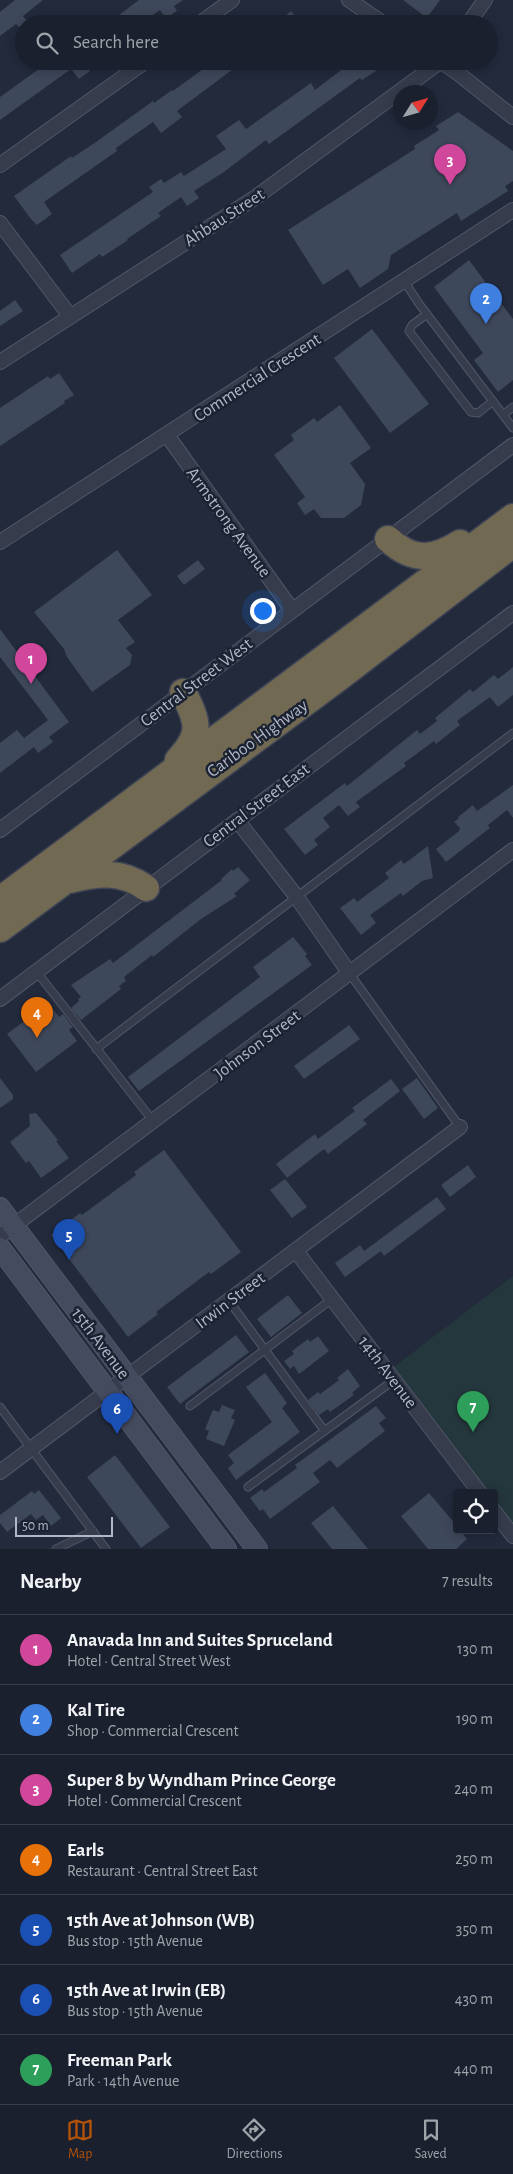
<!DOCTYPE html>
<meta charset="utf-8">
<style>
:root{--surface:#1a202d;--page:#232835;--text:#f1f3f6;--muted:#9fa3aa;--line:#383e49;--accent:#b45309}
body{margin:0;font-family:"Alegreya Sans",sans-serif;background:var(--page);color:var(--text)}
.controls{position:absolute;right:15px;bottom:15px;display:grid;overflow:hidden;border-radius:5px;box-shadow:0 2px 12px #0003}
.controls button{width:45px;height:45px;display:grid;place-items:center;padding:0;border:0;border-bottom:1px solid var(--line);background:var(--surface);color:var(--text);font:25px sans-serif}
.compass{position:absolute;left:393px;top:85px;width:45px;height:45px;border-radius:50%;background:var(--surface);box-shadow:0 2px 12px #0003;rotate:53deg}
.scale{position:absolute;left:15px;bottom:12px;width:98px;box-sizing:border-box;padding-left:5px;border:2px solid #b1b7c7;border-top:0;font-size:14px;line-height:18px;white-space:nowrap;color:#b1b7c7;-webkit-text-stroke:4px #1b2231;paint-order:stroke}
.you{position:absolute;left:262px;top:610px;width:18px;height:18px;margin:-12px;border:4px solid #fff;border-radius:50%;background:#1a73e8;box-shadow:0 0 0 8px #1a73e833}
.badge{display:grid;place-items:center;width:32px;height:32px;border-radius:50%;background:var(--accent);color:#fff;font-size:16px;font-weight:700}
.pin{position:absolute;translate:-50% -41px;filter:drop-shadow(0 1px 2px #0008)}
.pin::after{content:'';position:absolute;top:26px;width:18px;height:15px;background:inherit;clip-path:polygon(0 0,100% 0,50% 100%)}
.list{margin:0;padding:0;list-style:none}
h2{display:flex;justify-content:space-between;align-items:center;height:65px;margin:0;padding:0 20px;font-size:21px}
h2 small{font-size:16px;font-weight:400;color:var(--muted)}
.list li{display:grid;grid-template-columns:32px 1fr auto;gap:15px;align-items:center;box-sizing:border-box;height:70px;padding:0 20px;border-top:1px solid var(--line)}
.list b{display:block;font-size:19px;white-space:nowrap}
.list p{margin:0;font-size:16px;white-space:nowrap;color:var(--muted)}
.list em{font-size:16px;font-style:normal;color:var(--muted)}
.icon{flex:none;width:28px;height:28px;fill:none;stroke:currentColor;stroke-width:2;stroke-linecap:round;stroke-linejoin:round}
.map{position:relative;flex:none;width:513px;height:1549px;overflow:hidden}
.search{position:absolute;background:var(--surface);box-shadow:0 2px 12px #0003;left:15px;right:15px;top:15px;height:55px;display:flex;align-items:center;gap:12px;box-sizing:border-box;padding:0 18px;border-radius:28px;color:var(--muted);font-size:19px}
.sheet{height:555px;background:var(--surface)}
nav{display:flex;justify-content:space-around;align-items:center;box-sizing:border-box;height:70px;border-top:1px solid var(--line);background:var(--surface);font-size:14px;color:var(--muted)}
nav a{display:grid;justify-items:center;gap:2px}
nav .on{color:var(--accent)}
.map>svg:first-child{display:block}
</style>
<div class="map">
<svg width="513" height="1549" viewBox="0 0 513 1549">
<rect width="100%" height="100%" fill="#222a3c"/>
<path fill="#24373d" d="M513,1276V1536L494,1512V1493H480L387,1372Z"/>
<path fill="#3e485b" d="M15,0H43L23,16L27,21L19,27L16,24L0,36V12Z
M139,0H183L174,6L177,11L166,18L160,10L140,24H107Z
M403,0H440L427,18Z
M291,11L302,24H275Z
M50,61H83L90,71L79,79L71,69L0,120V97Z
M214,61H244L177,111L182,117L161,133L153,122L116,148L117,151L44,202L52,214L37,225L31,219L14,196L71,156L72,158L96,142L153,101L154,103L172,90L173,91Z
M353,61H370L376,71L362,80L360,78L269,144L266,140L224,172L194,191L199,198L187,206L181,197L158,213L161,216L127,239L128,240L102,257L100,254L72,273L60,255L153,192L149,187L161,179L164,183L181,172L184,176L226,149L216,136L239,120L246,129L311,83L315,90Z
M458,112L513,151V181L505,186L508,191L461,221L457,213L391,255L388,269L360,288L348,269L323,285L288,230L415,149L414,146L439,130L436,126Z
M469,260L513,319V380L498,392L474,360L483,353L434,287Z
M15,300L23,311L0,326V311Z
M372,329L429,404L390,433L334,358Z
M59,373L74,395L64,401L65,403L0,446V408L48,376L50,379Z
M340,405L371,448L350,463L365,484L361,505L344,518H321L314,509L305,515L297,503L305,497L274,455L294,440L291,435L314,418L317,422Z
M117,550L152,595L118,620L135,642L126,648L132,655L130,665L92,692L67,657L64,649L34,612Z
M198,560L205,569L184,585L177,576Z
M0,629L69,722L49,737L53,742L38,753L34,747L0,773V743L17,730L24,738L48,720L0,657Z
M513,667V695L498,707L490,697L457,721L460,725L436,744L434,741L404,763L406,766L356,802L360,807L348,816L339,805L323,818L330,827L314,840L318,845L305,855L284,829L345,783L347,786L417,730L420,734L437,721L435,718L470,689L473,692L494,675L498,679Z
M513,785V818L507,810L488,825L490,828L446,862L436,849L459,831L460,828L454,822L459,818L458,817L473,805L477,811Z
M428,846L433,878L422,881L403,896L401,893L370,915L376,923L361,935L340,908L354,898L357,902L389,878L385,873L401,860L404,864Z
M238,867L250,880L234,894L237,896L201,919L153,957L152,955L124,977L126,981L119,986L121,989L81,1020L71,1008L79,1001L78,999L81,997L71,985L110,959L113,963L222,880L221,879L232,869L233,871Z
M293,937L307,954L305,956L312,965L139,1091L128,1077L260,977L253,967Z
M48,1003L59,1017L63,1014L73,1027L69,1030L77,1041L36,1072L7,1034Z
M349,1025L360,1039L304,1079L294,1066Z
M0,1078L13,1095V1099L0,1108Z
M417,1078L438,1108L424,1119L402,1089Z
M391,1079L400,1091L363,1120L367,1124L328,1154L324,1149L287,1178L276,1164L315,1134L318,1139L355,1111L352,1108Z
M36,1113L58,1140L56,1141L69,1158L41,1178L29,1161L26,1163L10,1142L30,1126L29,1114Z
M164,1150L241,1252L211,1274L209,1272L156,1312L158,1314L128,1337L51,1235L80,1213L82,1215L136,1175L134,1172Z
M468,1165L476,1177L450,1197L441,1185Z
M285,1179L307,1207L292,1218L270,1190Z
M437,1197L446,1209L384,1256L381,1251L345,1277L335,1263L360,1245L364,1251Z
M288,1295L302,1313L271,1337L257,1319Z
M236,1335L249,1352L180,1404L167,1387Z
M318,1336L329,1351L299,1374L294,1366L290,1369L284,1361L294,1354L292,1351L308,1339L310,1342Z
M348,1369L360,1386L352,1393L354,1395L330,1412L328,1409L319,1415L308,1400L318,1392L320,1394L339,1380L337,1378Z
M265,1373L287,1403L282,1408L300,1432L236,1480L228,1468L234,1463L228,1455L272,1422L246,1387Z
M222,1405L235,1410L231,1418L235,1420L224,1446L206,1439L209,1431L205,1429L213,1410L219,1412Z
M376,1406L386,1418L379,1423L385,1431L337,1468L330,1460L313,1473L320,1482L270,1519L263,1509L260,1511L250,1498L262,1489L264,1492L297,1468L295,1465Z
M115,1455L170,1527L141,1548L87,1477Z
M39,1490L61,1518L51,1526L43,1515L36,1520L31,1514L7,1532L0,1523V1515L32,1491L34,1494Z
M429,1493L457,1526V1530H460L467,1539L456,1549H428L401,1516Z
M333,1506L368,1549H332L311,1523Z"/>
<g fill="none" stroke-linecap="round" stroke-linejoin="round">
<g stroke="#515767" stroke-width="9">
<path id="lane" d="M404,281L420,305L513,428
M427,314L412,325L409,331L471,412L478,413L493,401
M503,415L513,407
M36,971L153,1121
M350,974L460,1127
M96,1049L513,733
M229,1301L324,1430
M190,1406L332,1299
M0,1407L106,1549
M248,1487L394,1380
M56,1549L93,1531"/>
</g>
<g stroke="#515767" stroke-width="16">
<path id="street" d="M349,0L384,24
M199,24L232,0
M468,24L485,0
M440,61L459,74L513,117
M0,165L146,61
M0,223L70,316
M0,362L256,197L441,61
M167,435L292,610
M0,542L513,210
M237,820L296,896L350,974
M0,830L513,445
M0,999L513,613
M0,1236L513,850
M296,1251L480,1493
M0,1472L460,1127
M494,1511L513,1536"/>
</g>
<g stroke="#515767" stroke-width="22">
<path id="secondary" d="M0,1208L257,1549
M0,1248L226,1549"/>
</g>
<g stroke="#3e4454" stroke-width="29">
<path id="highway" d="M388,539C413,562 433,560 460,543
M178,760C202,734 199,723 183,692
M70,880C98,873 121,870 146,888
M0,900L513,517
M0,929L341,676L513,544"/>
</g>
<use href="#lane" stroke="#363c4c" stroke-width="7"/>
<use href="#street" stroke="#363c4c" stroke-width="14"/>
<use href="#secondary" stroke="#444b5f" stroke-width="20"/>
<use href="#highway" stroke="#726953" stroke-width="26"/>
</g>
<g text-anchor="middle" stroke-width="5" stroke-linejoin="round" paint-order="stroke">
<g font-size="18" fill="#b1b7c7" stroke="#1b2231">
<text transform="translate(224 217) rotate(-33)" y="6">Ahbau Street</text>
<text transform="translate(257 377) rotate(-33)" y="6">Commercial Crescent</text>
<text transform="translate(229 522) rotate(54)" y="6">Armstrong Avenue</text>
<text transform="translate(196 682) rotate(-37)" y="6">Central Street West</text>
<text transform="translate(257 738) rotate(-36)" y="6">Cariboo Highway</text>
<text transform="translate(256 805) rotate(-37)" y="6">Central Street East</text>
<text transform="translate(257 1044) rotate(-37)" y="6">Johnson Street</text>
<text transform="translate(230 1300) rotate(-37)" y="6">Irwin Street</text>
<text transform="translate(101 1343) rotate(53)" y="6">15th Avenue</text>
<text transform="translate(388 1372) rotate(53)" y="6">14th Avenue</text>
</g>
</g>
</svg>
<div class="controls">
<button><svg class="icon" aria-label="locate" viewBox="0 0 24 24"><circle cx="12" cy="12" r="6"/><path d="M12 2v4M12 18v4M2 12h4M18 12h4"/></svg></button>
</div>
<svg class="compass" viewBox="-18 -18 36 36"><path d="M0-13l5 13h-10z" fill="#e53935"/><path d="M0 13l5-13h-10z" fill="#9fa3aa"/></svg>
<div class="scale">50 m</div>
<div class="you"></div>
<div class="pin badge" style="left:31px;top:684px;background:#d1479c">1</div>
<div class="pin badge" style="left:486px;top:324px;background:#3f7fe0">2</div>
<div class="pin badge" style="left:450px;top:185px;background:#d1479c">3</div>
<div class="pin badge" style="left:37px;top:1038px;background:#e8710a">4</div>
<div class="pin badge" style="left:69px;top:1260px;background:#1a4fb4">5</div>
<div class="pin badge" style="left:117px;top:1434px;background:#1a4fb4">6</div>
<div class="pin badge" style="left:473px;top:1432px;background:#2e9e5b">7</div>
<div class="search"><svg class="icon" aria-label="search" viewBox="0 0 24 24"><circle cx="10" cy="10" r="6"/><path d="M15 15l6 6"/></svg>Search here</div>
</div>
<section class="sheet">
<h2>Nearby<small>7 results</small></h2>
<ul class="list">
<li><span class="badge" style="background:#d1479c">1</span><div><b>Anavada Inn and Suites Spruceland</b><p>Hotel · Central Street West</p></div><em>130 m</em></li>
<li><span class="badge" style="background:#3f7fe0">2</span><div><b>Kal Tire</b><p>Shop · Commercial Crescent</p></div><em>190 m</em></li>
<li><span class="badge" style="background:#d1479c">3</span><div><b>Super 8 by Wyndham Prince George</b><p>Hotel · Commercial Crescent</p></div><em>240 m</em></li>
<li><span class="badge" style="background:#e8710a">4</span><div><b>Earls</b><p>Restaurant · Central Street East</p></div><em>250 m</em></li>
<li><span class="badge" style="background:#1a4fb4">5</span><div><b>15th Ave at Johnson (WB)</b><p>Bus stop · 15th Avenue</p></div><em>350 m</em></li>
<li><span class="badge" style="background:#1a4fb4">6</span><div><b>15th Ave at Irwin (EB)</b><p>Bus stop · 15th Avenue</p></div><em>430 m</em></li>
<li><span class="badge" style="background:#2e9e5b">7</span><div><b>Freeman Park</b><p>Park · 14th Avenue</p></div><em>440 m</em></li>
</ul>
</section>
<nav>
<a class="on"><svg class="icon" aria-label="map" viewBox="0 0 24 24"><path d="M3 6l6-2 6 2 6-2v14l-6 2-6-2-6 2zM9 4v14M15 6v14"/></svg>Map</a>
<a><svg class="icon" aria-label="directions" viewBox="0 0 24 24"><path d="M12 3l9 9-9 9-9-9zM9 14v-3h6M13 9l2 2-2 2"/></svg>Directions</a>
<a><svg class="icon" aria-label="saved" viewBox="0 0 24 24"><path d="M7 4h10v16l-5-4-5 4z"/></svg>Saved</a>
</nav>
